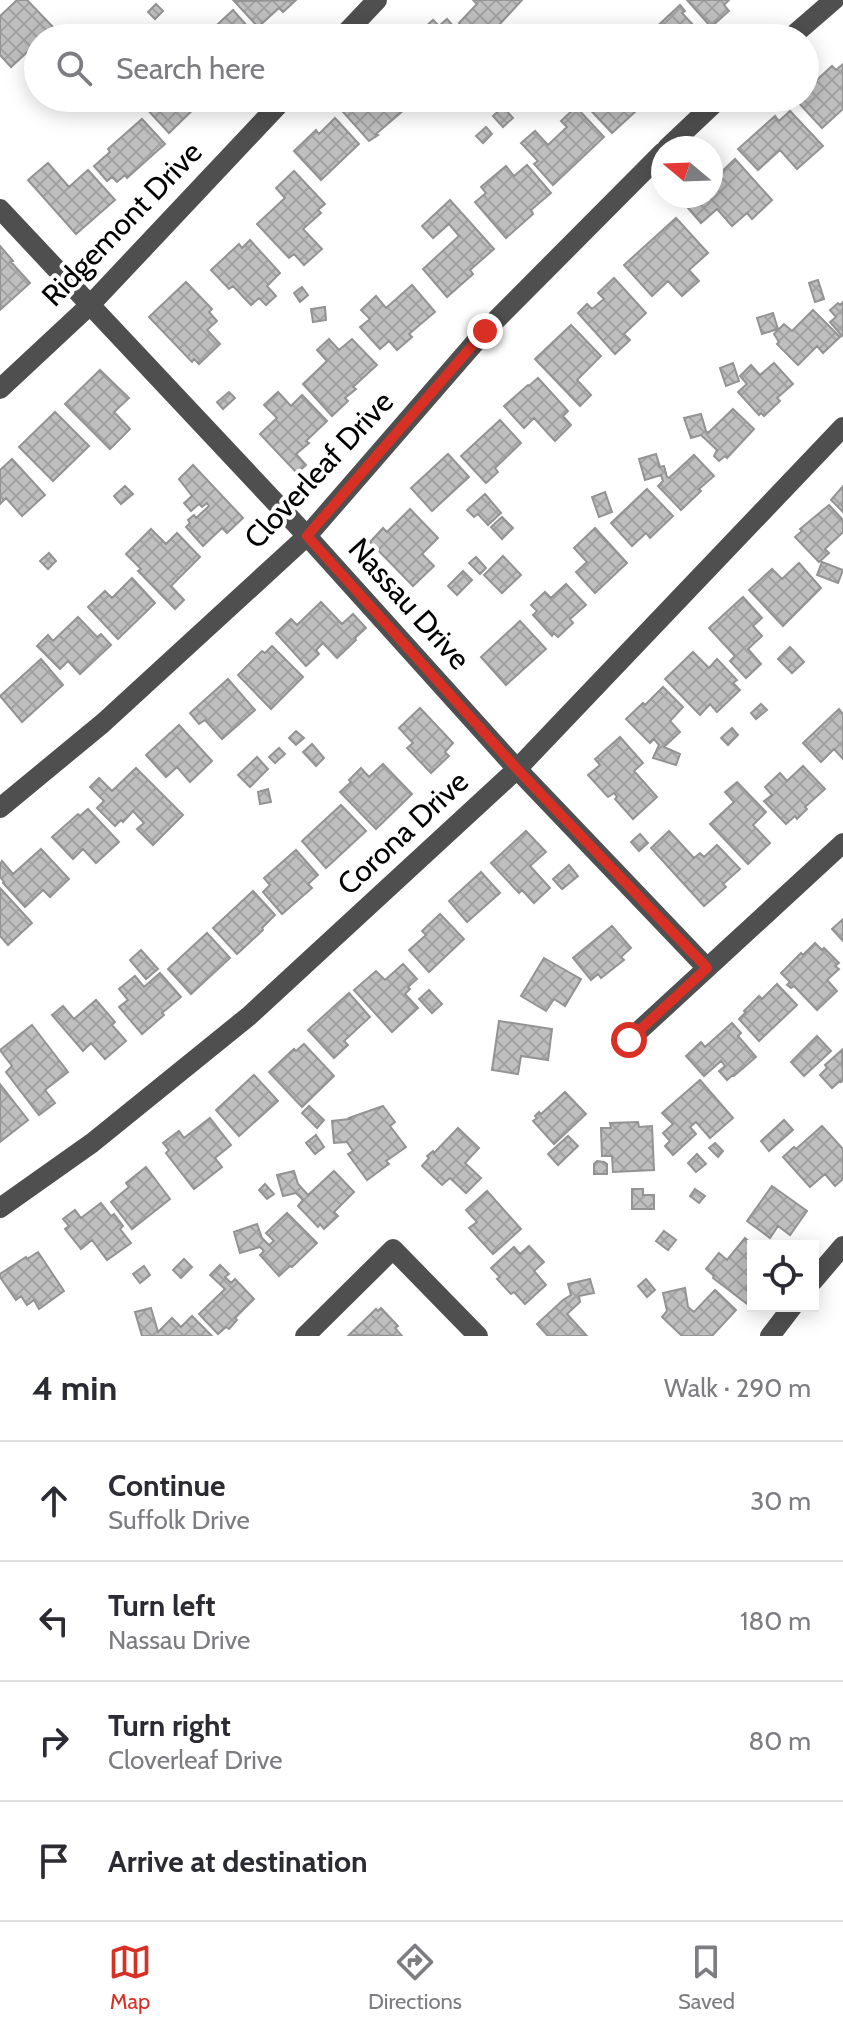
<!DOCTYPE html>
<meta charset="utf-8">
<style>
:root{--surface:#fff;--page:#f2f2f3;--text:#2b2b33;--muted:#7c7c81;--line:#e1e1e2;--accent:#d93025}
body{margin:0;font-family:Cabin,sans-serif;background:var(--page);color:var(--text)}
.controls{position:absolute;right:24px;bottom:24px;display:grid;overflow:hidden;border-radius:0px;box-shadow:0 4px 20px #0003}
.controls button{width:72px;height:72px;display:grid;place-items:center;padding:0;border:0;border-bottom:2px solid var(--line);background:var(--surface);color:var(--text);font:40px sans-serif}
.compass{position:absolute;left:651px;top:136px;width:72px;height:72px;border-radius:50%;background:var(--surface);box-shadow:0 4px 20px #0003;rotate:289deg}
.stop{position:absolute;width:24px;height:24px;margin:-18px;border:6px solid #d93025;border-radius:50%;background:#fff}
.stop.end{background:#d93025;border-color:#fff;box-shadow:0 2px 8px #0008}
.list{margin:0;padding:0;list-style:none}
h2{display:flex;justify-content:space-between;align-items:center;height:104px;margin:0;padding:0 32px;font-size:34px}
h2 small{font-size:26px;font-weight:400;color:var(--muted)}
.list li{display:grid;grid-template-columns:52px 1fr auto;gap:24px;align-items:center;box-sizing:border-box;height:120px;padding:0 32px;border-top:2px solid var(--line)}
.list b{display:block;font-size:30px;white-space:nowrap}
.list p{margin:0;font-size:26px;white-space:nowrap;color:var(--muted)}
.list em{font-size:26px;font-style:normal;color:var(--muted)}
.icon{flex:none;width:44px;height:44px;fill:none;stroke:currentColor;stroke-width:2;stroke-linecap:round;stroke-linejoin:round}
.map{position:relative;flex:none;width:843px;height:1336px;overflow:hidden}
.search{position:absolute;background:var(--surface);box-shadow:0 4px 20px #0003;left:24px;right:24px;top:24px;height:88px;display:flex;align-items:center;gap:20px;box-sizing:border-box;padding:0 28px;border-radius:44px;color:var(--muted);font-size:30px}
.sheet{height:584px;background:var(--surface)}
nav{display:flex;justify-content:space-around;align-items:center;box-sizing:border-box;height:112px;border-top:2px solid var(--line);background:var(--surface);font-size:22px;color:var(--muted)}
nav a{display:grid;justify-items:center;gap:4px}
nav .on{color:var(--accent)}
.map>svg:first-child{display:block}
</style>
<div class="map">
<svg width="843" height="1336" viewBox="0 0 843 1336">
<defs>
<pattern id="building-cross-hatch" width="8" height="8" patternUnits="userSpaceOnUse" patternTransform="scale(2)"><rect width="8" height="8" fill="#bfbfbf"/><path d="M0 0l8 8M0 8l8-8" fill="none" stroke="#a2a2a2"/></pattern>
</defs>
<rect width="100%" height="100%" fill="#fff"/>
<path fill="url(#building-cross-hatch)" stroke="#939393" stroke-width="2" d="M17,0H27L53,27L42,38H38V42L11,67L0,55V16Z
M296,0L283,12L279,8L258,27L234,1Z
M473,0H522L487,38H475L459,23L477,4Z
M687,0H729L724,5L729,11L711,27Z
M156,4L163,11L155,19L148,12Z
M680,5L685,11L682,13L705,38H641L649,31L650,33Z
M233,10L255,35L252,38H203Z
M447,19L460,34L456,38H413L433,20L439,26Z
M843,64V109L822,128L796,100L798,98H805V91L832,66L836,70Z
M145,98H205L169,133L145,107L149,103Z
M362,98H398L406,108L376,134L378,135L369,141L343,112Z
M587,98H650L612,133L583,102Z
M503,107L513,118L503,127L493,116Z
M576,107L604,137L553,185L534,164L538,161L521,143L535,131L548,145L567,127L561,121Z
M790,111L823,146L797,169L780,150L758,170L738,149L775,116L779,121Z
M335,118L359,144L321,180L294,151L316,130L319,134Z
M142,119L165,144L127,178L125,175L117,182L112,177L107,181L94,166L110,152L108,149Z
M486,127L492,134L483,143L476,136Z
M735,159L772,200L752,219L747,213L732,226L717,209L701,223L682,201L688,196H711V176L714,179Z
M48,163L69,187L88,170L115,200L76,234L28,180Z
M527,165L551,193L531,210L533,214L506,238L475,202L486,193L481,187L506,166L514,176Z
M294,171L325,204L318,210L321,213L303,229L322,249L304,265L294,254L289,258L257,224L285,198L276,188Z
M450,200L494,249L470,270L473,274L447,297L423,269L459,236L449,224L433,238L422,226Z
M676,218L708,253L689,270L699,281L682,296L668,281L652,296L624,265Z
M250,240L280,273L267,286L276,296L266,305L259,298L251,305L233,286L229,289L211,270L239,244L242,248Z
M0,246L13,261L11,262L30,283L0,310Z
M614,278L646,313L624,334L630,340L615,354L578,313L587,304L592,309L604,299L598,293Z
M818,280L824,299L815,302L809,283Z
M186,282L212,309L209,312L217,321L207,330L220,344L199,364L194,359L192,362L149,317Z
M412,285L435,312L409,334L412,337L397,350L389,341L380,349L360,327L370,319L361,310L376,296L386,308Z
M302,287L308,295L300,302L294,293Z
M843,302V335L842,336L830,322L836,317L830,310L838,303L840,305Z
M325,307L326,320L313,322L311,309Z
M813,310L840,337L823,353L817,346L798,365L777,344L779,342L774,334L784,324L792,331Z
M773,313L778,329L762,334L757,318Z
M571,325L601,356L577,380L591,395L580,406L535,359Z
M329,339L339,350L352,339L377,365L353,387L356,389L345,398L348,401L332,416L303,384L327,361L317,350Z
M733,363L739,381L726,386L720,368Z
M774,363L793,384L777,398L780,401L764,416L761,413L759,415L738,392L747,384L740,376L751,365L760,375Z
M100,370L129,398L114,412L130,429L110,449L65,404Z
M538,378L568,411L563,416L571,425L555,441L534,418L524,428L504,406L528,385L529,386Z
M229,392L235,398L223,409L217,402Z
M278,392L291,406L302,395L327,421L306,441L309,443L296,454L306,465L297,473L260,434L277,418L264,405Z
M733,409L754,429L727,458L725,456L719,461L714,456L717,450L701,435L691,438L684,418L701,414L706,431L708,433Z
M55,412L89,446L53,481L19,447Z
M500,420L521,443L495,468L498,472L486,483L461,456Z
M448,454L469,477L432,511L411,488Z
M656,454L660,467L664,466L667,477L669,478L694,455L714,476L699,489L701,491L681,510L658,486L663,481L661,475L645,480L639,459Z
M12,459L45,495L22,516L6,498L0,504V470Z
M193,465L243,518L227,533L222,528L203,546L186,527L190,523L188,520L194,515L196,518L209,506L207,503L202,507L199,504L191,511L184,503L192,496L179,479Z
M125,486L133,494L121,504L114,496Z
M843,486V512L831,500Z
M647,489L673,516L650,538L646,533L632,546L611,523Z
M605,492L612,512L599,517L592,497Z
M485,494L501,513L488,525L478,514L474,517L467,510Z
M829,505L843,520V532L825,549L829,553L819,562L795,537L802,531L800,529Z
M410,509L438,538L422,554L434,566L413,586L370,542L383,528L387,532Z
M502,517L513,528L502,539L491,527Z
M595,528L627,563L595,593L576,572L587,562L574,548Z
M151,529L166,544L177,533L200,557L171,586L184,600L175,609L138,571L141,569L126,554Z
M49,553L56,561L48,569L40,561Z
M503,556L521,575L502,593L484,575Z
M476,557L486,568L480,574L469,563Z
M822,562L843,570L838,583L817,575Z
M799,563L821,588L783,626L749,590L772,569L782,579Z
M463,571L472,580L457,595L448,586Z
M132,578L155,603L118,639L88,607L105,591L112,598Z
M566,584L586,605L570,619L573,623L558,637L554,633L552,636L533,615L537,611L531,605L545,592L551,598Z
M743,597L762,618L753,626L762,636L748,649L761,664L746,678L730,661L735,656L709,628Z
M321,602L342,624L353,614L366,628L355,638L356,640L337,658L323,643L316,650L319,654L306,666L276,633L291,619L297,625Z
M78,617L97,637L101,634L111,645L80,674L68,661L60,669L37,646L48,635L53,641Z
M520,621L546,649L506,685L481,657Z
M272,646L303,677L271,709L238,675L262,651L265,653Z
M790,647L804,662L792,673L778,659Z
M693,652L709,668L717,659L737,680L733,683L740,690L717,712L710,704L700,715L665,679Z
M41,659L63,685L22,722L0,696Z
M228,679L255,710L222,739L205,720L199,724L190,713Z
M663,687L683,707L670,721L680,732L664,747L680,754L676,765L653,758L659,745L654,739L650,743L626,719L643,703L645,705Z
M761,704L767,710L756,719L751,713Z
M420,708L453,743L445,752L449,756L431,773L407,748L413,743L399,728Z
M839,709L843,714V759L834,749L821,762L803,743Z
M179,725L212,761L190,782L177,767L166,777L146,755Z
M732,728L738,735L728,745L721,738Z
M296,731L304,738L296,745L289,738Z
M620,737L643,763L634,771L657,797L633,819L615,799L617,797L614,793L608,797L588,775L600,765L595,759Z
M312,744L324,758L316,766L303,752Z
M279,748L285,754L275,763L269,757Z
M257,757L268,769L250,787L238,775Z
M383,764L412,794L376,829L340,792L351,782L349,780L361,768L369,777Z
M803,766L825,789L805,807L807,809L797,819L795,816L786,824L764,801L772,795L765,787L780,773L787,781Z
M136,768L183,815L153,845L137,829L144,823L133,811L123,822L121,820L115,826L97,808L104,801L90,787L99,778L112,791Z
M737,782L766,812L753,825L770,843L748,864L710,824L734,802L725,792Z
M268,789L271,802L260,804L258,792Z
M341,805L366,831L326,868L302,841Z
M88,809L119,842L96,863L83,849L73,859L52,837L78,814L80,816Z
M526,831L546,852L530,866L550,888L534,903L522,890L519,893L491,863Z
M669,831L694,858L700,853L704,857L717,845L740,869L723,884L726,887L704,906L651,848Z
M640,834L648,843L639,851L631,842Z
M41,849L69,879L50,897L43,890L25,907L3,883L4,882L0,877V864L2,861L13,874Z
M296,850L318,875L308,884L312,888L282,914L263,892L270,885L264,878Z
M569,865L578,876L562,889L553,879Z
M481,872L500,893L467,922L449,901Z
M0,888L32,923L8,945L0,936Z
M253,891L275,915L262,928L263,930L237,954L213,928Z
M440,914L464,939L429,972L409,950L426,935L422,931Z
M843,919V941L832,929Z
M612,926L631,948L621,957L624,960L601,978L598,974L591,980L573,958Z
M207,933L230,958L191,994L168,969Z
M815,943L822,950L824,948L839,963L835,966L839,969L827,980L837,991L817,1010L794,986L791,988L787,985L790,982L781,973L801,953L803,955Z
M141,950L158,969L146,979L130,960Z
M544,958L581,979L565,1006L554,999L546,1011L521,996Z
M403,964L417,979L408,987L410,989L405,994L418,1008L392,1032L354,990L376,971L385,980Z
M160,973L181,997L162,1013L164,1015L142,1034L119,1007L128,1000L119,989L135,976L144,987Z
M777,984L797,1005L759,1041L739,1019L746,1012L744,1011L759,996L762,999Z
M429,990L442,1004L432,1013L419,999Z
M349,993L370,1017L344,1041L348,1045L334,1058L308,1030Z
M96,1000L115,1022L112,1025L126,1041L105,1059L91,1043L83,1051L52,1015L63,1006L74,1019Z
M499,1021L552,1029L548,1060L521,1056L518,1074L492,1070Z
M732,1023L741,1033L738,1036L756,1057L734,1076L733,1075L727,1080L719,1071L725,1066L721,1061L704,1076L686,1056L701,1042L705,1047Z
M32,1025L68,1072L45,1090L55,1103L39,1115L6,1072L12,1066L0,1050Z
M817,1036L831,1051L804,1076L791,1062Z
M304,1044L334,1076L302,1107L269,1072L294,1049L296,1051Z
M842,1050L843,1080L841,1082L840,1081L832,1088L820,1075L827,1068L825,1065Z
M254,1075L278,1101L239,1136L216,1110Z
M700,1080L733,1118L710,1138L696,1122L690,1127L696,1134L673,1155L665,1146L670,1141L663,1133L673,1124L662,1113Z
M0,1084L28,1120L0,1142Z
M565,1092L586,1114L554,1144L533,1121L537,1118L535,1116L539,1112L541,1114Z
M309,1106L324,1120L317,1128L302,1113Z
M383,1106L395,1122L390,1126L406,1147L386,1161L389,1164L367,1180L348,1154L353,1151L347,1142L334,1143L332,1121L350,1119L349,1118Z
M210,1118L231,1145L215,1158L222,1167L194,1189L166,1153L169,1150L163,1143L179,1131L184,1138Z
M784,1120L793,1130L769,1151L761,1141Z
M638,1122L639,1127L652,1126L654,1170L613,1172L612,1156H602L601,1128H611L610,1123Z
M822,1126L843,1149V1179L835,1186L825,1174L810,1187L783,1157L794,1147L796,1149Z
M458,1128L479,1148L465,1163L481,1178L466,1193L450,1178L442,1185L422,1166L429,1158L427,1156L433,1151L434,1153Z
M316,1135L324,1147L315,1154L306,1143Z
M568,1136L578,1146L558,1165L548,1154Z
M715,1143L723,1151L718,1157L709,1148Z
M697,1154L706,1164L696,1172L688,1163Z
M597,1161L604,1162L607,1164V1174H594V1164Z
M146,1167L170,1199L132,1229L111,1202L129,1187L126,1183Z
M294,1171L298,1184L308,1195L334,1171L354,1192L334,1212L338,1216L324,1229L320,1224L318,1227L298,1206L303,1200L296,1193L283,1196L277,1175Z
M265,1184L274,1194L267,1199L259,1190Z
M772,1186L807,1211L790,1235L778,1226L770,1238L747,1221Z
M632,1189H643V1195H654V1209H632Z
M695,1189L705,1196L699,1203L690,1196Z
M487,1191L521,1229L493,1254L469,1228L477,1222L466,1210Z
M101,1203L111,1216L114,1214L123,1226L120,1229L131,1243L107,1260L92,1240L81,1249L65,1229L69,1226L63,1219L75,1210L81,1218Z
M287,1213L317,1243L292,1267L290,1266L279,1276L260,1255L264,1251L260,1247L240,1253L234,1232L257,1224L262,1238L269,1245L274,1241L266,1233Z
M664,1231L676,1240L668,1250L656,1241Z
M745,1238L754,1246L753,1280L746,1289L753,1295L751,1307L713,1278L714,1276L706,1269L719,1253L727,1260Z
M529,1246L544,1262L534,1271L546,1285L525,1304L514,1292L511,1294L497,1279L500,1277L491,1268L514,1247L520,1254Z
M38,1252L64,1291L39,1309L34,1300L27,1305L21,1296L16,1300L0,1277V1274L26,1257L27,1259Z
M184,1259L192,1267L181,1278L173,1270Z
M220,1265L229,1274L225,1277L231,1283L235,1279L254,1299L235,1318L237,1320L229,1329L226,1327L218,1334L199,1314L225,1289L210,1275Z
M144,1266L150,1275L140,1283L133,1274Z
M590,1279L594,1293L579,1296L580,1302L567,1314L587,1336H548L537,1324L563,1300L571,1295L568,1284Z
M646,1279L655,1290L647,1297L638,1286Z
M685,1288L688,1307L694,1312L715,1290L736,1310L712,1336H682L662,1317L667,1311L663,1293Z
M151,1308L158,1332L172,1318L181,1327L192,1316L212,1336H142L135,1312Z
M381,1308L398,1326L395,1328L402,1336L349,1335L376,1309L378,1311Z"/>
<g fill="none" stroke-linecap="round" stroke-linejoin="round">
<path stroke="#4f4f4f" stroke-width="20" d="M341,38L377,0
M790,38L834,0
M667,148L720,98
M0,209L307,536L517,769L707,968
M0,389L90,305L285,98
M0,808L103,723L307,536L485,331L663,152
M629,1040L843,843
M0,1208L92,1143L249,1016L517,769L843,427
M813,1281L843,1246
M305,1336L393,1249L478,1336
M770,1336L793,1306"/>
</g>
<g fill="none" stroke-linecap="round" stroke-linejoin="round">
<path stroke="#d93025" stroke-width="10" d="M485,331L307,536L517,769L707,968L629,1040"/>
</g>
<g text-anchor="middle" stroke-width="8" stroke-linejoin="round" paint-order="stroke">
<g font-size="30" fill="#000" stroke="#fff">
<text transform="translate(122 224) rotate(-46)" y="10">Ridgemont Drive</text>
<text transform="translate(319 470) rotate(-47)" y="10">Cloverleaf Drive</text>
<text transform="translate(409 604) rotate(48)" y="10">Nassau Drive</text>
<text transform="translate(403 833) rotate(-43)" y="10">Corona Drive</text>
</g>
</g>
</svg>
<div class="controls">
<button><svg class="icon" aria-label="locate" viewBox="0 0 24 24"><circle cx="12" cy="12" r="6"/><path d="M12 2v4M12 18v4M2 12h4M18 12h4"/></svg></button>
</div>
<svg class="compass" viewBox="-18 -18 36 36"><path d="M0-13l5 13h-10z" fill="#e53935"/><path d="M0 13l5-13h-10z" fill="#7c7c81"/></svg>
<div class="stop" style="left:629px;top:1040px"></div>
<div class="stop end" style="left:485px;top:331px"></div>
<div class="search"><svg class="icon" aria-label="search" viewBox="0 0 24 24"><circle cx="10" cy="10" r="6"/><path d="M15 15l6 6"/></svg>Search here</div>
</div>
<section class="sheet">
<h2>4 min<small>Walk · 290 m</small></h2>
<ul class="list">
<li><svg class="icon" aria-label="ahead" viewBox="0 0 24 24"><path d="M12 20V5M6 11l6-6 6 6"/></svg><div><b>Continue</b><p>Suffolk Drive</p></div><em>30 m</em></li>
<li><svg class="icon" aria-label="left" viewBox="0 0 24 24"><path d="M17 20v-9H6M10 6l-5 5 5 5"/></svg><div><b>Turn left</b><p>Nassau Drive</p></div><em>180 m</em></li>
<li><svg class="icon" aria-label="right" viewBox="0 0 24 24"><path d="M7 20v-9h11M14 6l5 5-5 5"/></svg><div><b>Turn right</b><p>Cloverleaf Drive</p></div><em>80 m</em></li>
<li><svg class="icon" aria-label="arrive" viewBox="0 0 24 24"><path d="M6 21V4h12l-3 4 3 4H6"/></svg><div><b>Arrive at destination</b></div></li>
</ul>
</section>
<nav>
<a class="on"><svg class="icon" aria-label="map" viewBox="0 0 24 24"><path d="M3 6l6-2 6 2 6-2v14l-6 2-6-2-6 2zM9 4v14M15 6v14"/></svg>Map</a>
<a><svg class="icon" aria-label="directions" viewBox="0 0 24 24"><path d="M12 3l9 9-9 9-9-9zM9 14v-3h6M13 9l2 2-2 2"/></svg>Directions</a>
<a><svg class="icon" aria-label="saved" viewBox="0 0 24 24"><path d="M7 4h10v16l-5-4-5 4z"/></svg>Saved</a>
</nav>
